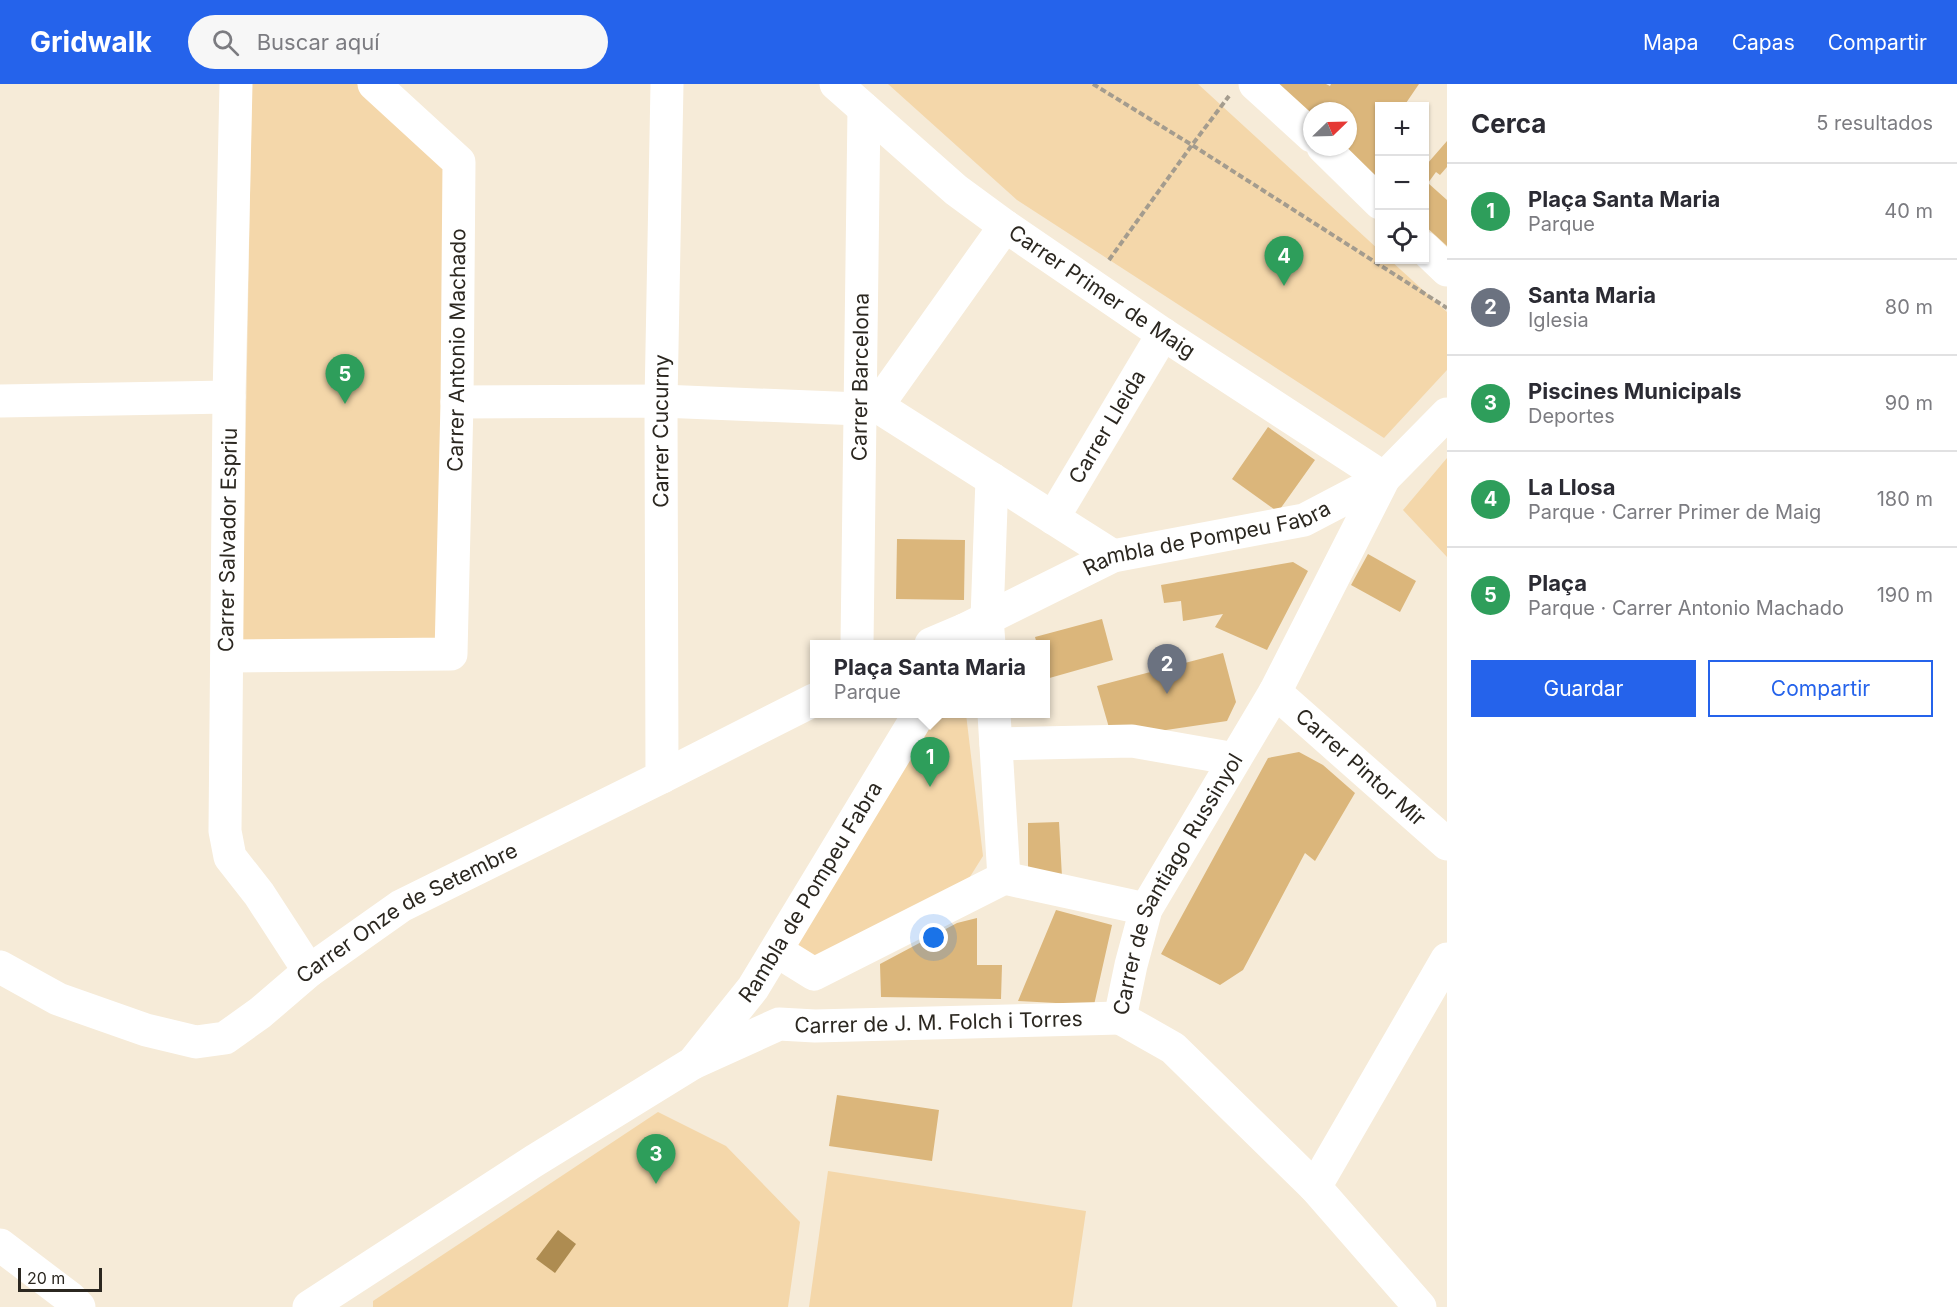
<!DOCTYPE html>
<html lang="es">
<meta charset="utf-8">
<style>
:root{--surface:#fff;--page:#f7f7f7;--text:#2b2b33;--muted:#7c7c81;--line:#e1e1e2;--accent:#2563eb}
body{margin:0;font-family:Inter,sans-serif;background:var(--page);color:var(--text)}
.controls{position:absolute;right:18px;top:18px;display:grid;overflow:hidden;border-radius:0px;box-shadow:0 2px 4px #0004}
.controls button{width:54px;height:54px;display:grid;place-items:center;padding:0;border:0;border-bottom:2px solid var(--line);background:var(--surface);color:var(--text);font:30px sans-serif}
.compass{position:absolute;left:1303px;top:18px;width:54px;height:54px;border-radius:50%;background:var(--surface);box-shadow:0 2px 4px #0004;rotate:67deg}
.scale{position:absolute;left:18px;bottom:15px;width:84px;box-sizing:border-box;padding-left:6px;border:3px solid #2b2720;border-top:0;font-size:16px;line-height:21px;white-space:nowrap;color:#2b2720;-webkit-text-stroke:4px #fff;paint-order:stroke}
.you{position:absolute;left:934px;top:854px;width:21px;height:21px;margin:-15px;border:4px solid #fff;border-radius:50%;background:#1a73e8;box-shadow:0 0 0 9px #1a73e833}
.badge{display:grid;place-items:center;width:39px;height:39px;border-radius:50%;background:var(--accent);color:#fff;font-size:20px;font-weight:700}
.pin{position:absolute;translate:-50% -50px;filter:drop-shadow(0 2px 3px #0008)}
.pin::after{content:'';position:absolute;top:32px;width:21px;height:18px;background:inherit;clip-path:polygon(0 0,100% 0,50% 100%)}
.popup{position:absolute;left:810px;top:556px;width:240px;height:78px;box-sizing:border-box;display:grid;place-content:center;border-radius:0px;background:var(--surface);filter:drop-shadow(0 2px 4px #0005);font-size:20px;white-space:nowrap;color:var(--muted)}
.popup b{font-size:22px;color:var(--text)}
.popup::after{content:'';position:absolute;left:50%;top:100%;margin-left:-12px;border:12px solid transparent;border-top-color:var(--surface)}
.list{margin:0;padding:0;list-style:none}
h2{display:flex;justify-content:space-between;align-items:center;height:78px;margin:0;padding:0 24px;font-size:26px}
h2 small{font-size:20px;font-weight:400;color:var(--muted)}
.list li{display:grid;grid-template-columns:39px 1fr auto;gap:18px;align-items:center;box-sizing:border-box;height:96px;padding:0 24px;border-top:2px solid var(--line)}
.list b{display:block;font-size:22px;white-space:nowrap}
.list p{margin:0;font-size:20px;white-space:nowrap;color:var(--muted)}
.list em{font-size:20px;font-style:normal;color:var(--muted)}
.actions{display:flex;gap:12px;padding:18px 24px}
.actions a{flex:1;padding:14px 0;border:2px solid var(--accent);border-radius:0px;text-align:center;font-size:21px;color:var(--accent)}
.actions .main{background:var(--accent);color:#fff}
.icon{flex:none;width:33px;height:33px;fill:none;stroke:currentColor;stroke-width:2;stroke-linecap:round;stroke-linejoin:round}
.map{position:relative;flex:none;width:1447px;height:1223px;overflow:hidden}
header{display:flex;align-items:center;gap:36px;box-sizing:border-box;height:84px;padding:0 30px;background:var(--accent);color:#fff}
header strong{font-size:28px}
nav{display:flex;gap:33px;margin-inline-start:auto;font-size:21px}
.search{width:420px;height:54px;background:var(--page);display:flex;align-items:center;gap:15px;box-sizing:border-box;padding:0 21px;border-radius:33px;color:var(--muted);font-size:22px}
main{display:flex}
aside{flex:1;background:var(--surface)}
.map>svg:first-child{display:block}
</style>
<header>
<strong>Gridwalk</strong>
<div class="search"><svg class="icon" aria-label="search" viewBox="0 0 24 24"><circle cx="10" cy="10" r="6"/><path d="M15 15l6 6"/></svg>Buscar aquí</div>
<nav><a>Mapa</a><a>Capas</a><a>Compartir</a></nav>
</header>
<main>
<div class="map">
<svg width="1447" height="1223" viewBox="0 0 1447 1223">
<rect width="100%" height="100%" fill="#f6ebd8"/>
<path fill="#f4d7aa" d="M252,0H357L447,83L439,558L242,557Z
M888,0H1198L1379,166L1380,176H1390L1447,228V286L1384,354L1017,116Z
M1447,374V473L1403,426Z
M966,630L983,772L968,796L815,876L797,862L924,635Z
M658,1028L726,1062L800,1138L788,1223H373V1217Z
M828,1087L1086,1127L1072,1223H809Z"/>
<path fill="#ae8c51" d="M558,1146L576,1160L555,1189L536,1175Z"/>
<path fill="#dbb67b" d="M1276,0H1326L1330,2L1331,0H1419L1404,22H1380V90L1376,95L1342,63H1348V27H1312V35Z
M1447,57V83L1440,91L1436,88L1428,99L1447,116V162L1424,141V79L1427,80Z
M1268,343L1315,376L1278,428L1232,395Z
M897,455L965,456L964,516L896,515Z
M1368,470L1416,497L1400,528L1351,501Z
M1293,478L1308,487L1267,566L1215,543L1223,530L1183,537L1181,517L1164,519L1161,501Z
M1102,535L1113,576L1046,595V560H1037L1035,553Z
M1223,569L1236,618L1227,637L1112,654L1097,602Z
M1299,668L1323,681L1355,709L1315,777L1305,769L1243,886L1220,901L1161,870L1268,674Z
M1059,738L1062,793L1028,784V739Z
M1056,826L1112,841L1094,921L1018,917Z
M977,834V881H1002L1001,915L881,913L880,880L957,839Z
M837,1011L939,1026L932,1077L829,1062Z"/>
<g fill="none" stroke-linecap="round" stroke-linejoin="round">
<path stroke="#a49c8e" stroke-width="4" stroke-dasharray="6 3" stroke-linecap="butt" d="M1093,0L1192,61L1447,224
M1109,176L1192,61L1229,12"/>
<g stroke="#fff" stroke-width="33">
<path d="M236,0L229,313L225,747L230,773L259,810L309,887"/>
<path id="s1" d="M836,0L956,106L1005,142L1163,250L1384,394"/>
<path d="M1255,0L1312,52"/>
<path d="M1323,63L1380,119"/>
<path d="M1424,164L1447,186"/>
<path d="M0,317L229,313"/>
<path d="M457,318L661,317L860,325L877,322L1113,472"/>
<path d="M877,322L1005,142"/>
<path id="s2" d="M1053,434L1163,250"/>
<path id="s3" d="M857,560L864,25"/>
<path d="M931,560L964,546"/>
<path d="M989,560L987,534L992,395"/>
<path id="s4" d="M227,572L451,570L457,318L459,78L374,0"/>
<path id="s5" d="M1275,608L1447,760"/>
<path d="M994,630L1004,794"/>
<path d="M996,660L1132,657L1235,675"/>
<path id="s6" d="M662,693L661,317L667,0"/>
<path d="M777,867L814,890L1004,794L1146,825"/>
<path id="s7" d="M0,883L58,915L146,946L196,958L225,954L260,929L309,887L401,822L662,693L814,616"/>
<path id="s8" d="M1120,934L1131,881L1146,825L1275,608L1384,394L1447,330"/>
<path d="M1120,934L1173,964L1315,1103L1420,1223"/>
<path id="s9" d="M693,979L779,940L815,942L1120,934"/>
<path d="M1315,1103L1447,875"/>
<path d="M0,1161L70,1214L79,1223"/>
</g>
<g stroke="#fff" stroke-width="33">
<path id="s10" d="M956,560L964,546L1113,472L1304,436L1384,394"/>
<path id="s11" d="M309,1223L534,1077L693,979L753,904L919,630"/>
</g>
</g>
<g text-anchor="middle" stroke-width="4.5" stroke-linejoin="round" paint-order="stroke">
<g font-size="21" fill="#2b2720" stroke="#fff">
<text dy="7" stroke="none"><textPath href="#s1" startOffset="338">Carrer Primer de Maig</textPath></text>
<text dy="7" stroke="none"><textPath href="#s4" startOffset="528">Carrer Antonio Machado</textPath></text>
<text dy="7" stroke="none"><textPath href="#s3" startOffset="267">Carrer Barcelona</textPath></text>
<text dy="7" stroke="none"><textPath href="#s2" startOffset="106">Carrer Lleida</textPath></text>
<text dy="7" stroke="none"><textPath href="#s6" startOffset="346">Carrer Cucurny</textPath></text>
<text dy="7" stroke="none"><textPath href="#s10" startOffset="278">Rambla de Pompeu Fabra</textPath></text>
<text transform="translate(228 456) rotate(-89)" y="7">Carrer Salvador Espriu</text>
<text dy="7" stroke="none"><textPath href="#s5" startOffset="114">Carrer Pintor Mir</textPath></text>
<text dy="7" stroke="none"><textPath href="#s8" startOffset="147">Carrer de Santiago Russinyol</textPath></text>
<text dy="7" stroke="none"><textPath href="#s11" startOffset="663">Rambla de Pompeu Fabra</textPath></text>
<text dy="7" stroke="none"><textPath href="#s7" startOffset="462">Carrer Onze de Setembre</textPath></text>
<text dy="7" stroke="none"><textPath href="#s9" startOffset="254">Carrer de J. M. Folch i Torres</textPath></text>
</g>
</g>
</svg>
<div class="controls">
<button>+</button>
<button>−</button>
<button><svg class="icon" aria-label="locate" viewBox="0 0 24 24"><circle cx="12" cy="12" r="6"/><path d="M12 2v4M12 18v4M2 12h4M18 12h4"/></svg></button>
</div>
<svg class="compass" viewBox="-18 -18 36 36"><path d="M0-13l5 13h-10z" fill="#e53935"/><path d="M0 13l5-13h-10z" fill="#7c7c81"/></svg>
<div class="scale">20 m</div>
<div class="you"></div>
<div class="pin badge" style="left:930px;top:703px;background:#2e9e5b">1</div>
<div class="popup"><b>Plaça Santa Maria</b>Parque</div>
<div class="pin badge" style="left:1167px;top:610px;background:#6b7280">2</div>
<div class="pin badge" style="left:656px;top:1100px;background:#2e9e5b">3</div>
<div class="pin badge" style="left:1284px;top:202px;background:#2e9e5b">4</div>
<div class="pin badge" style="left:345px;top:320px;background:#2e9e5b">5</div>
</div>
<aside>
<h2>Cerca<small>5 resultados</small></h2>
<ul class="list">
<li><span class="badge" style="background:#2e9e5b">1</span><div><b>Plaça Santa Maria</b><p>Parque</p></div><em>40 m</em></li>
<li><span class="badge" style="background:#6b7280">2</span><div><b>Santa Maria</b><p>Iglesia</p></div><em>80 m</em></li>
<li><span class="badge" style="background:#2e9e5b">3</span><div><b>Piscines Municipals</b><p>Deportes</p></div><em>90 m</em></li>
<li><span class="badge" style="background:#2e9e5b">4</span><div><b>La Llosa</b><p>Parque · Carrer Primer de Maig</p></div><em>180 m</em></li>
<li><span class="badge" style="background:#2e9e5b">5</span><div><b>Plaça</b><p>Parque · Carrer Antonio Machado</p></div><em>190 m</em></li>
</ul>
<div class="actions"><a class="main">Guardar</a><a>Compartir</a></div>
</aside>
</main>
